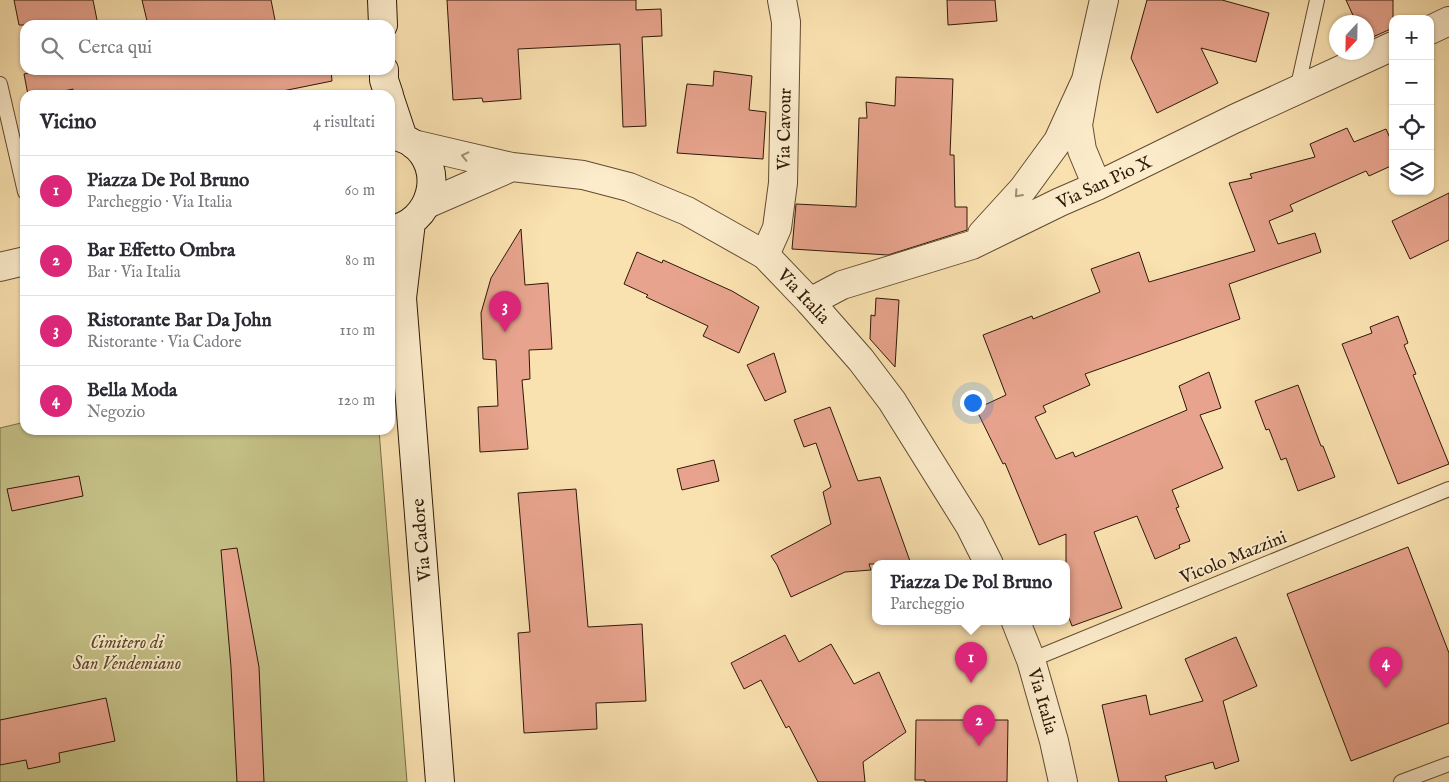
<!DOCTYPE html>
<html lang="it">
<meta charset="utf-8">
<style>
:root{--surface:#fff;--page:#f2f2f3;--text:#2b2b33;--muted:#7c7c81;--line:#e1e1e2;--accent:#db2777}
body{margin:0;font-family:"IM FELL English",serif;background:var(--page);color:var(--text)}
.controls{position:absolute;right:15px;top:15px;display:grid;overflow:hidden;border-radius:10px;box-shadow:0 1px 4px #0004}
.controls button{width:45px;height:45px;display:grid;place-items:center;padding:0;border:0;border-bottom:1px solid var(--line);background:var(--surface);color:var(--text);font:25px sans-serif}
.compass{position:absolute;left:1329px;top:15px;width:45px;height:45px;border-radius:50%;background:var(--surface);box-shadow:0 1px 4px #0004;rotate:202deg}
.you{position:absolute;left:972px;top:402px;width:18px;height:18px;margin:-12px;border:4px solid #fff;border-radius:50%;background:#1a73e8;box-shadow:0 0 0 8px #1a73e833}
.badge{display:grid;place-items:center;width:32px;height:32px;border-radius:50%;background:var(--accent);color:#fff;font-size:16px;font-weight:700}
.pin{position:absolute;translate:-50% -41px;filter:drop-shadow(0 1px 2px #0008)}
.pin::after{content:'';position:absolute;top:26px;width:18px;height:15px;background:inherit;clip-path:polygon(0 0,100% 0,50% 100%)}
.popup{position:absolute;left:872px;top:560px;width:198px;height:65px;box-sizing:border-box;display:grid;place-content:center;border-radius:10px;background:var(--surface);filter:drop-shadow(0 1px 4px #0005);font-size:16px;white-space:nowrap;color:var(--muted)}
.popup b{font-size:19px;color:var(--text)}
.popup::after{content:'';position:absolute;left:50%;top:100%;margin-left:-10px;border:10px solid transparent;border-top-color:var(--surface)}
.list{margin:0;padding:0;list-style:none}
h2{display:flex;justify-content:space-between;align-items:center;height:65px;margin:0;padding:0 20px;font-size:21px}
h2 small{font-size:16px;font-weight:400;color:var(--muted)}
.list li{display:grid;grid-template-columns:32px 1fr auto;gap:15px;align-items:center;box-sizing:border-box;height:70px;padding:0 20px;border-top:1px solid var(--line)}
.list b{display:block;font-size:19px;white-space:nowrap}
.list p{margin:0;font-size:16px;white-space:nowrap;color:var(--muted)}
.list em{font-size:16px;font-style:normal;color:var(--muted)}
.icon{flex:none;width:28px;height:28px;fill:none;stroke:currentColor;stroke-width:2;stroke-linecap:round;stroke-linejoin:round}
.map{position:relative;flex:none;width:1449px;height:782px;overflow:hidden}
.search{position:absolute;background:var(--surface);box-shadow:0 1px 4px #0004;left:20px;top:20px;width:375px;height:55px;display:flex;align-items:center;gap:12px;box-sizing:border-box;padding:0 18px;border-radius:15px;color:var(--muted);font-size:19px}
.panel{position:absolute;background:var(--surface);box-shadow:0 1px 4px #0004;left:20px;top:90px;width:375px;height:345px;border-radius:15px}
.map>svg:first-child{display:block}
</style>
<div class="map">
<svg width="1449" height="782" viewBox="0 0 1449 782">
<rect width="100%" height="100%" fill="#fae1b0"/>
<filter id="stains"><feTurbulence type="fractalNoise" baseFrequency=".004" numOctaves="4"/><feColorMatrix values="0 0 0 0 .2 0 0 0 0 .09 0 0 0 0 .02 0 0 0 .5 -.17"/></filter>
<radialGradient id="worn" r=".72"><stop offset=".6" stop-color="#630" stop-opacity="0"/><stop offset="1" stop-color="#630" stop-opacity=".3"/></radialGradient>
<path fill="#c4c187" stroke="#796d47" d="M25,422V430H379L407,782H0V428Z"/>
<path fill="#e7a38d" stroke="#2e1907" d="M14,0H93L98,25H19Z
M142,0H271L276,25H148Z
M447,0H636V10L661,9L662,36L642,37L646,126L623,127L620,44L518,49L521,99L483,102L482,98L453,100Z
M947,0H995L997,21L948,25Z
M1147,0H1222L1269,13L1256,62L1201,48L1218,83L1157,113L1131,58Z
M1346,0H1393V28L1366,40V22H1356Z
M28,70H331L332,81L263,95H73V89L45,95H28L24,74L28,73Z
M714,71L752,76L749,110L766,112L763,159L677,153L687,84L713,86Z
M896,77L953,79L950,155H954L955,207H967V230L888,255L792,249L796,204L856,207L859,118H867L866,102L895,106Z
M1347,128L1354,142L1386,129L1393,145V165L1369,176L1366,171L1290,205L1293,211L1269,221L1278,244L1315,233L1321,252L1229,284L1240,319L1085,374L1090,385L1043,406L1046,412L1035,417L1056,459L1073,452L1075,457L1187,410L1179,386L1209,372L1221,408L1200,415L1223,468L1172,490L1179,507L1176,508L1190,541L1179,545L1180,548L1155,559L1137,516L1094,532L1122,608L1072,626L1066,610V534L1039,545L1005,463L1003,464L976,409L1006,395L983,335L1032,316L1033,319L1100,292L1091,269L1139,252L1149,282L1255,251L1229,183L1252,178L1250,174L1315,157L1310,144Z
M1449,193V240L1410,259L1392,221Z
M521,229L525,285L548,283L552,349L529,350L530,379L522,380L528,449L480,452L478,407L498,406L496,360L483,359L481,313L491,278Z
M637,252L662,263L663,260L732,291L759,307L739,353L703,336L708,326L646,297L648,295L624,284Z
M876,298L899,300L895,367L870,339L871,315L875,316Z
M1398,316L1408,343L1404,345L1416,374L1413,375L1449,464L1398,484L1342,344L1372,333L1370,327Z
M774,353L786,392L765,401L747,365Z
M1298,385L1321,446H1323L1335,477L1298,491L1286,458L1281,460L1269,429L1266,430L1255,401Z
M830,407L858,481L880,477L911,564H869L871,570L845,572L791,597L777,565L771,556L831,524L823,492L831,487L816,443L804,447L794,420Z
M714,460L719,481L682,490L677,469Z
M79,476L83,496L12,511L7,489Z
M576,489L588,627L642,624L646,701L596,703L597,729L524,733L518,633L530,632L518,493Z
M1408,547L1449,653V723L1351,761L1287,594Z
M237,548L259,667L264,782H237L231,667L221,550Z
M785,635L799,662L831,644L854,684L879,672L906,732L863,762L865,782H818L789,726L786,728L761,680L744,689L731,663Z
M1236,637L1257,686L1223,701L1239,761L1215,769L1213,762L1165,776L1167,782H1119L1102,705L1146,695L1150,715L1203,701L1185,659Z
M106,698L115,741L59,753L60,762L28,769L26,760L0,765V720Z
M916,720H1008L1007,782H925V780H915Z"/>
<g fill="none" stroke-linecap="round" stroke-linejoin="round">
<g stroke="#614b31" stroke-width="16">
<path id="service" d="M0,84L25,192
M1297,90L1317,0
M1031,660L1449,489
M1401,782L1449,764"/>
</g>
<g stroke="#614b31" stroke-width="30">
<path id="minor" d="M1430,30L1449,21
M1097,186L1082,150L1078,125L1086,80L1104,0
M982,234L1023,189L1058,141L1086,80
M765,255L777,228L783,183L786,22L782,0
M810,302L842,285L972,245L1060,202L1097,186L1234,119L1393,46"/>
</g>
<g stroke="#614b31" stroke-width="30">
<path id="tertiary" d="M413,144L512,167L583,175L629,187L687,211L765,255L810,302L861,360L892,401L970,526L989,564
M427,204L512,167
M0,267L25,261
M1016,622L1031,660L1054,741L1063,782"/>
</g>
<g stroke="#2e1907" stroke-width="30">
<path id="secondary" d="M382,0L383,25
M384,70V80L389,95
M390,99L403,138
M390,134C398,137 405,138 412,143C447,168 432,224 390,230
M411,222L402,298L440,782"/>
</g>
<use href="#service" stroke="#fceccc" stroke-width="14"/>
<use href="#minor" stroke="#fceccc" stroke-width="28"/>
<use href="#tertiary" stroke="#fceccc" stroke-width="28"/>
<use href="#secondary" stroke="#fceccc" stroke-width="28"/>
</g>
<defs><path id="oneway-chevron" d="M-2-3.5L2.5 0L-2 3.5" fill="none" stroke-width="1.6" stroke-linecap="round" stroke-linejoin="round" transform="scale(1.25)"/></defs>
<g stroke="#9f8d73">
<use href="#oneway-chevron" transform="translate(465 156) rotate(-167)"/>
<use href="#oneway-chevron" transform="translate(1018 194) rotate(132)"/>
</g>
<g text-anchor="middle" stroke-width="4" stroke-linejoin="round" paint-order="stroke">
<g font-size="18" fill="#2e1907" stroke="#fceccc">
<text transform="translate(784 129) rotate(-89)" y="6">Via Cavour</text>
<text transform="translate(1104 182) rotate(-25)" y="6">Via San Pio X</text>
<text transform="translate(804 296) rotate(47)" y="6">Via Italia</text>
<text transform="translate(421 540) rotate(-95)" y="6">Via Cadore</text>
<text transform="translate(1233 557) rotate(-22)" y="6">Vicolo Mazzini</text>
<text transform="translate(1043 701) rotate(74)" y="6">Via Italia</text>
</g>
<g font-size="18" font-style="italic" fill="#5b4b2d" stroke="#fceccc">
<text x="127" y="648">Cimitero di<tspan x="127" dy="21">San Vendemiano</tspan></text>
</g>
</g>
<rect width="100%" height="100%" filter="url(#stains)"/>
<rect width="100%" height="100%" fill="url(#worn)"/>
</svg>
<div class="controls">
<button>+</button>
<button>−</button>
<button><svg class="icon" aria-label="locate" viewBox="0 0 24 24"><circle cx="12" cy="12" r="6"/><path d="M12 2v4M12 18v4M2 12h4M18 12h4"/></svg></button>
<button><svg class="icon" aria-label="layers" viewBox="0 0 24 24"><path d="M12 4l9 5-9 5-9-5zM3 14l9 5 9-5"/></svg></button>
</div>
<svg class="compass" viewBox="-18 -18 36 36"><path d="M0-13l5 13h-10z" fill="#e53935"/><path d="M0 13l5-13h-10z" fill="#7c7c81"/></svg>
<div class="you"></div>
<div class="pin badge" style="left:971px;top:683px">1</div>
<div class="popup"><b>Piazza De Pol Bruno</b>Parcheggio</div>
<div class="pin badge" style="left:979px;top:746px">2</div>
<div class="pin badge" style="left:505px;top:332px">3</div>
<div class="pin badge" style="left:1386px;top:688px">4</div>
<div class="search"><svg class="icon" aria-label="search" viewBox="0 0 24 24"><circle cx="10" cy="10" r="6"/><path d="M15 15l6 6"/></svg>Cerca qui</div>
<section class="panel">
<h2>Vicino<small>4 risultati</small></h2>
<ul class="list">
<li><span class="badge">1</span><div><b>Piazza De Pol Bruno</b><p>Parcheggio · Via Italia</p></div><em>60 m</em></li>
<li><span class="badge">2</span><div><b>Bar Effetto Ombra</b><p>Bar · Via Italia</p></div><em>80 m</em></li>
<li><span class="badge">3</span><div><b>Ristorante Bar Da John</b><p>Ristorante · Via Cadore</p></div><em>110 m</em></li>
<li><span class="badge">4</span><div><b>Bella Moda</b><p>Negozio</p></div><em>120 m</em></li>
</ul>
</section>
</div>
